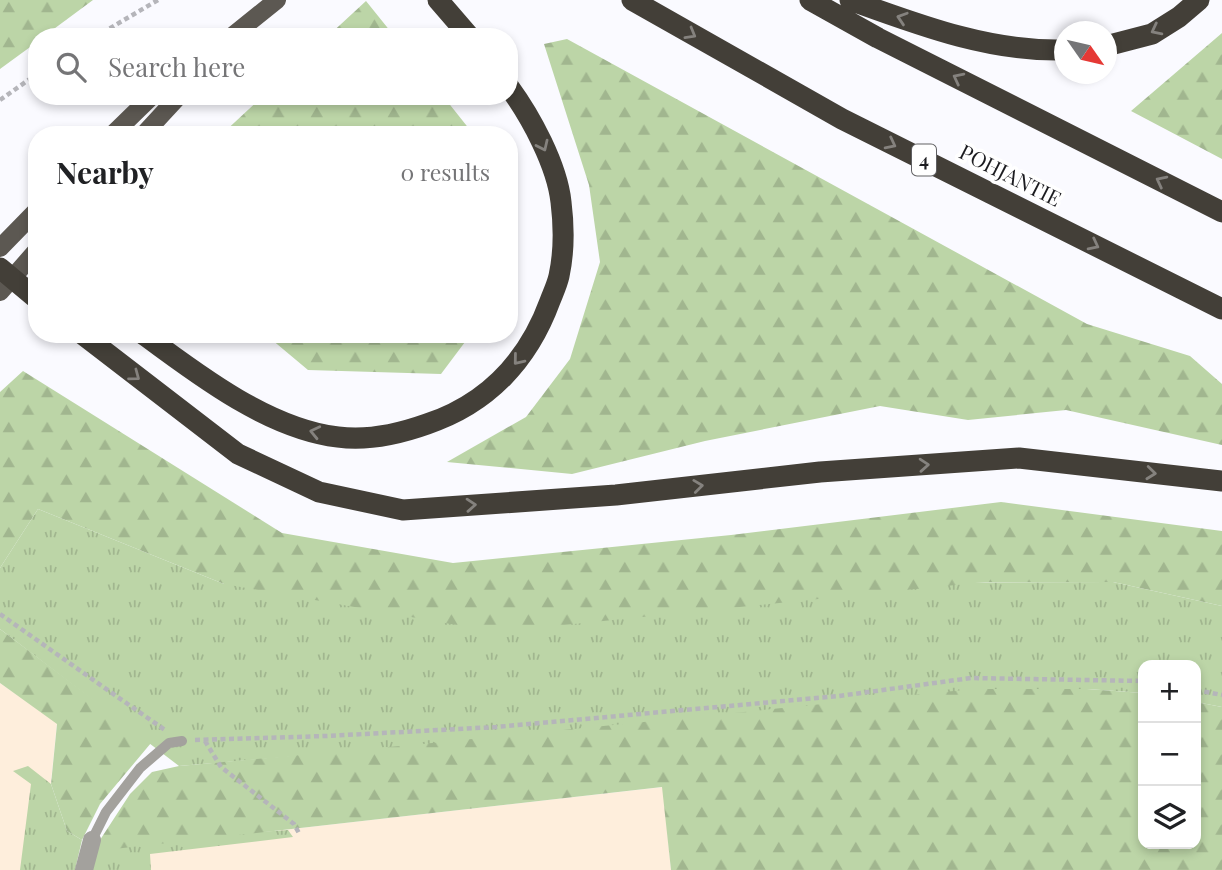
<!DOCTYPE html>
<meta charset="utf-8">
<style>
:root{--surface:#fff;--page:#f6f6f6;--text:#202124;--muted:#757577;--line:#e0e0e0}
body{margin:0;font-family:"Playfair Display",serif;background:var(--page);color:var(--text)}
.controls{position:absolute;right:21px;bottom:21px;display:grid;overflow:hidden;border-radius:14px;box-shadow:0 4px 10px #0003}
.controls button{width:63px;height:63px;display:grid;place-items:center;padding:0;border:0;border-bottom:2px solid var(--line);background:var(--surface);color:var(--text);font:35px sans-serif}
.compass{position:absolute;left:1054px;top:21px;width:63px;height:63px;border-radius:50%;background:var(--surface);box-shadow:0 4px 10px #0003;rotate:124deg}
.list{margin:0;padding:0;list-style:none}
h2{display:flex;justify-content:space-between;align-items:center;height:91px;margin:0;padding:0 28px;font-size:30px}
h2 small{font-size:23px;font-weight:400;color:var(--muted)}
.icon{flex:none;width:38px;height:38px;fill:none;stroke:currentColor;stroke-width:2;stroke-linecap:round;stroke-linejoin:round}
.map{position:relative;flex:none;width:1222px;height:870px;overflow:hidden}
.search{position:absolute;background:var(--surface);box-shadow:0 4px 10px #0003;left:28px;top:28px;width:490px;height:77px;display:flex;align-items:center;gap:18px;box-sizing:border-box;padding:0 24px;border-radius:28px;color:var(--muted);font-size:26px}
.panel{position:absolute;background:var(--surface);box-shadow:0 4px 10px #0003;left:28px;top:126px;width:490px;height:217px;border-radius:28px}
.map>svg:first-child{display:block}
</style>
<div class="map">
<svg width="1222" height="870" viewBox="0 0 1222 870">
<defs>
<pattern id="grass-tufts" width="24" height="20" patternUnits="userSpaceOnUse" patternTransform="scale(1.75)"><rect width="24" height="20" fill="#bcd5a7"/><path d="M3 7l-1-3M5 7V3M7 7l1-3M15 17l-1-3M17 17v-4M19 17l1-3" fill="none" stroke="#a1b68f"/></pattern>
<pattern id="forest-firs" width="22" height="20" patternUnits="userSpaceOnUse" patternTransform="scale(1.75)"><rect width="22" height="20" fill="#bcd5a7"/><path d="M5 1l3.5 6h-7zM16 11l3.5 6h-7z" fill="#a1b68f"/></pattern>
</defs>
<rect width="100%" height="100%" fill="#fafaff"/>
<path fill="#feeedc" d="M0,683L57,723L42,870H0Z
M663,787L671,870H112L114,849Z"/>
<path fill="url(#grass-tufts)" d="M38,509L224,584L1113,582L1222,606V707L1196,702V665H1143V693L1087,689L179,766L0,629V568Z
M28,766L51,784L67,831L82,840L75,870H20L31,784L13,771Z
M288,830L293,837L150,854L151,870H91L98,843Z"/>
<path fill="url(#forest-firs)" d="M0,0H93L43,37H37V42L0,69Z
M366,1L395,37H327Z
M1222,33V159L1131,111Z
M567,39L1087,324L1190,356L1222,384V445L1066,410L968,420L880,406L705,441L572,474L447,462L526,417L570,359L600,262L589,185L544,44Z
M263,96H443L474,135H221Z
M265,334H471L441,374L308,370Z
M23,371L282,533L453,563L731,535L1001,502L1222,531V606L1113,582H985L496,632L224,584L38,509L0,568V392Z
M0,629L151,743L100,804L82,840L67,831L51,784L57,724L0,683Z
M974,689H1087L1143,693V844H1196V702L1222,707V870H671L662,787L114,849L98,843L130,794L152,772L179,766L422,744Z"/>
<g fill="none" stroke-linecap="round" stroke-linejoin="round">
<path stroke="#b5b5ba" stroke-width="4.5" stroke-dasharray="5 3.5" stroke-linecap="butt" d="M95,37L158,0
M0,100L37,74
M0,614L109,691L165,730
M1196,690L1222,695
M195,740L326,736L496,727L839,696L971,678L1143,681
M205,741L221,767L294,824L300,835"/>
<path stroke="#a3a19d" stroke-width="10" d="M92,840L106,812L140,768L169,743L182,741"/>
<path stroke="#a3a19d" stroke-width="18" d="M84,870L92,840"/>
<path stroke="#5c5852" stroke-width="18" d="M231,37L277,0
M112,135L152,96
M143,135L179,96
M0,248L37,210
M0,292L37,250"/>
<path stroke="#433f38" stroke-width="21" d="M438,0L470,37
M632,0L842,119L1222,309
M810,0L878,38L1222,212
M850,0C919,25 990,52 1064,50
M1106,46L1152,34L1179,17L1199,0
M0,268L37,299
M82,334L238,454L319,492L403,510L616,495L820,472L1019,458L1222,481
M143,334C198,375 269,429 338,437C368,441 399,434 427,424C487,404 528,361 550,301C553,293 557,285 559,276C564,253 564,226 561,202C557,165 531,117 509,87"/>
</g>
<defs><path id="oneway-chevron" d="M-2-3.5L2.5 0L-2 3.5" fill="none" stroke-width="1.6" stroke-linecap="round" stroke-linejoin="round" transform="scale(1.75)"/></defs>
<g stroke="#85827e">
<use href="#oneway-chevron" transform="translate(902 18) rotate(-162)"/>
<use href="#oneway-chevron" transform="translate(1156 30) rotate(153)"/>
<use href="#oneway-chevron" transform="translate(691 34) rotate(30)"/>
<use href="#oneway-chevron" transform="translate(958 78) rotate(-153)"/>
<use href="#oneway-chevron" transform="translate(891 144) rotate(27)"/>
<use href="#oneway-chevron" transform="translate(543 146) rotate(65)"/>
<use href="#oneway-chevron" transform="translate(1161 181) rotate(-153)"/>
<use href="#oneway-chevron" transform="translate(1094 245) rotate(27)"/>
<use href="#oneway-chevron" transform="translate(518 360) rotate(129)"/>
<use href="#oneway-chevron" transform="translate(135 376) rotate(37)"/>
<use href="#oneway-chevron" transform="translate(315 432) rotate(-167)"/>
<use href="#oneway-chevron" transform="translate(924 465) rotate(-4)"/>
<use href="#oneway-chevron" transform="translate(1151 473) rotate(6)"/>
<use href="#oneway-chevron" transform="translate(698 486) rotate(-7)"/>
<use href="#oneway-chevron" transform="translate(471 505) rotate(-4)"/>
</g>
<g text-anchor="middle" stroke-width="7" stroke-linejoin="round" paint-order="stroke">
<rect fill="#fff" stroke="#606063" stroke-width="2" x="912" y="144.5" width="24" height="31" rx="5"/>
<g font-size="19" font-weight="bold" fill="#1c1c20">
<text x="924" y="167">4</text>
</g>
<g font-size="21" fill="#1c1c20" stroke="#fff">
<text transform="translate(1010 176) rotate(27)" y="7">POHJANTIE</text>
</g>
</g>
</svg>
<div class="controls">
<button>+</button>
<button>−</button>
<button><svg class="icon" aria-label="layers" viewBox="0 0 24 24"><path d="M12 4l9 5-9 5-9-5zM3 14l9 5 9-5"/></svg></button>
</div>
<svg class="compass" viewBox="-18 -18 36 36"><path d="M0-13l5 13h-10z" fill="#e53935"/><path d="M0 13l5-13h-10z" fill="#757577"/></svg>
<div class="search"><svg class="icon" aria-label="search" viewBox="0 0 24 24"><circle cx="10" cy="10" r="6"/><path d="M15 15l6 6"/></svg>Search here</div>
<section class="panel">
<h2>Nearby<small>0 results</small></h2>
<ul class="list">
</ul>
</section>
</div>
